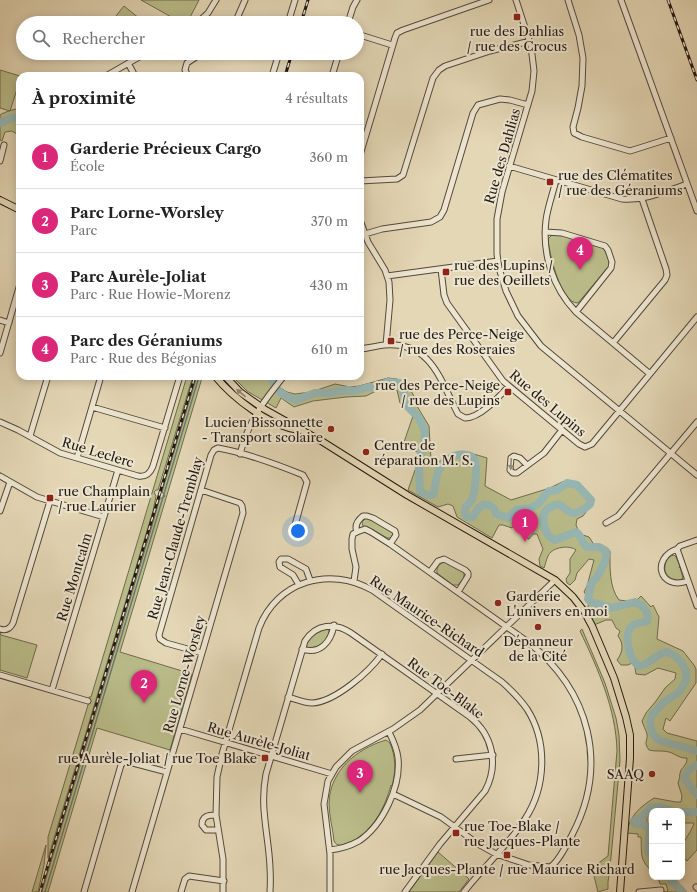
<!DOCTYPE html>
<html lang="fr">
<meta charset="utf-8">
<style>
:root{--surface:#fff;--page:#f2f2f2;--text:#222;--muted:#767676;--line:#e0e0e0;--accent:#db2777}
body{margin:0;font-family:"Libre Caslon Text",serif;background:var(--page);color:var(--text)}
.controls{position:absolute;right:12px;bottom:12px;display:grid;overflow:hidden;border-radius:8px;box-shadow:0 2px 10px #0003}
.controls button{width:36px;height:36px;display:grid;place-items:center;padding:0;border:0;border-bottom:1px solid var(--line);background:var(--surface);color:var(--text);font:20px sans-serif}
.you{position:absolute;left:298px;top:531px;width:14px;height:14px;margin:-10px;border:3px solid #fff;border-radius:50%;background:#1a73e8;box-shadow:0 0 0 6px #1a73e833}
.badge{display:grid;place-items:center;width:26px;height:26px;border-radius:50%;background:var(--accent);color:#fff;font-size:13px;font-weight:700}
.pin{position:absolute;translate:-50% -33px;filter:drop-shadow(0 1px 2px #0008)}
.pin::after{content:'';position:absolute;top:21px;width:14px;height:12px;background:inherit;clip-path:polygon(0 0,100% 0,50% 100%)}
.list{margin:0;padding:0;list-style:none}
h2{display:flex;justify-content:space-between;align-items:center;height:52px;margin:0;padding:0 16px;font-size:17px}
h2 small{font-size:13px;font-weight:400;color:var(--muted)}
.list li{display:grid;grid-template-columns:26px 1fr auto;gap:12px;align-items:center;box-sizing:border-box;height:64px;padding:0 16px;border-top:1px solid var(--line)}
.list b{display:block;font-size:15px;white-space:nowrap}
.list p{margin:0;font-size:13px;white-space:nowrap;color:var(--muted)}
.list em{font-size:13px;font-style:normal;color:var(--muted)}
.icon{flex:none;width:22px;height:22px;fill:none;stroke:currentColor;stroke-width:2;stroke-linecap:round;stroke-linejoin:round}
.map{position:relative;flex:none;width:697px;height:892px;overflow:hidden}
.search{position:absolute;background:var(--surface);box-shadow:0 2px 10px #0003;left:16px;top:16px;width:348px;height:44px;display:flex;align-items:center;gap:10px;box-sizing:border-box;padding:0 14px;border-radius:22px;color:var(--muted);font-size:15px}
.panel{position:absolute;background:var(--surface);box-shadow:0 2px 10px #0003;left:16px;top:72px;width:348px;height:308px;border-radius:12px}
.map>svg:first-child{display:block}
</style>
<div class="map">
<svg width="697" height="892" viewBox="0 0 697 892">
<rect width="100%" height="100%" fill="#e4d7b6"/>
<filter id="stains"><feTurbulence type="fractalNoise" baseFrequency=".005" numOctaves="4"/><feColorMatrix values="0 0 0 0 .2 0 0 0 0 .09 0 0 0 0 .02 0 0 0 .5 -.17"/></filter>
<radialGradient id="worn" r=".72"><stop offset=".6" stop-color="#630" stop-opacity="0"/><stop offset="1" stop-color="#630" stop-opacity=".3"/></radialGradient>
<path fill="#babd8a" stroke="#6e6c4e" d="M141,0H199L187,23H182Z
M124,6L145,23H115L112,21Z
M0,70L20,76V80L10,111L0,108Z
M20,108V136L12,131L5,132L2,141L0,140V115C4,112 15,109 20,108Z
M552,235H560L602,247C606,251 610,260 609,266L578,303C561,304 549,253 548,239Z
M187,376H193L158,490H156L154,492L156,496L153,511L48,858V837L88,705L89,697H91Z
M197,376L202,378L120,652L192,674L170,750L97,728L48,892H42L150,533L160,498H163L165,496L162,492Z
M232,376H278L274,381V384L287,392L295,394L311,392L335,384L350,387L359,386L388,378L397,379L408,386L414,396L417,406L429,426L431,460L436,463C459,451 462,450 487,458L485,486L511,500L550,488L562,482L570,481L576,482L581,485L592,498L593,503L583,516L577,519L576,525L580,534L589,537L595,546L604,547L610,551C610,567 609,587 619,600L635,602L641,596L651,607L653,605L659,617L657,639L683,651L694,665L696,669V683L670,721L666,718L663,729L667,733L697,741V850L687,861C674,847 690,837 694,823H682V811H652V813L647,817V823L651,824L652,829V871C639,860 642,853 641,837H638V834L627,833C629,816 640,807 654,798L676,802H681L682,796L678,783C680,779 679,774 681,770C684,766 687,764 687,758C681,759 675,754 669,752C662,750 656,752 649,750C643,742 648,741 647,734C646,730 643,725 642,721L646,713L656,701L665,688L675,679L676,673L658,668L645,675L636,674L634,662L628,665H621L617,660C623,652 624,644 618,636L620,631L616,628L612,620H606L594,625C592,621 588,617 588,613C587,602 592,602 584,592L587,586L594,560L589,559L577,573L575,580L570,585L567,583L566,579L570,573V559L576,550C570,545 556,547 551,552C547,555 546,563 544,568L540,566L539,559L543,549L537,534H533L529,539L525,537L530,529L521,523H515L512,528L503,525H499L492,538L457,517L453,506L448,504L438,507L408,490L420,456L419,453L403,445L413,416L400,403L397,390L391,389L380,390L376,391L366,396L346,397L313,401L294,407L281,398L276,408L247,391Z
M366,518L369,519L392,531L393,534L391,538H387L373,530L363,526L362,522Z
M674,555L676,557L680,566L679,568L680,567L683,578C676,584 668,578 665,571C664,564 667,556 674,555Z
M445,562L462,571L464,573V578L458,585H453L437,573C436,567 440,563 445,562Z
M326,629L329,630C330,640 317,650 307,647L306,644C311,636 317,632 326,629Z
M582,629L605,683L616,718L619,735L620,761L610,868L608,882V889L598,892L592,868L608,856L617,751C616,709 598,669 580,631Z
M0,632L1,635L37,645L27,678L0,670Z
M386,740L390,743C396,758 396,770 392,786L391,785C385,807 372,835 347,843C342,845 337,847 334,841C333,829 329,816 329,803C330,771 356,749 386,740Z
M46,845L44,865L38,892H32Z
M438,852L469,879L459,892H409Z
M658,877H673L686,892H663L668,891L666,884H660Z"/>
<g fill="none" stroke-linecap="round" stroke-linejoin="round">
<path stroke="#697974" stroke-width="1.5" d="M45,892L198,380"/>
<path stroke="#97b8b5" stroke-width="8" d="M0,123L11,118H20
M271,376C275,390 282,396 296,400L315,393H330L348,390L354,391L369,387L375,388L387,382L400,383L404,392L405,404L419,418L425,432L424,444L421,452V461L419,467L420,491L427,495H433C436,486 435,477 440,468C442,465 445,461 449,459C454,454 470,452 474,459C478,464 475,493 472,499C471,502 467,505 465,508V513L467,517H473C475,514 476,510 479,508C485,501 495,506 496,514L508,518L516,510L530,508L538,504L549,491L557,490L567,483L577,485L591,500L590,504C586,508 580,512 574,513C568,513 565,507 560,505C557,504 554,505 551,507C542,511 542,520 545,529C547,534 550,538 555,540L576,532C583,537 581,543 587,547H599L606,551V556L604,564L597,577L591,584L588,599L591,602L612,608L635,602C643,605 650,612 647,621C642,623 637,622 632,626C623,634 629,660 639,666C650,665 656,653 667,652L674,655L682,663L686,671V680L682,688L678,693L664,702L652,715C648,724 651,736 661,741L697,751
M697,765L689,770L684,778L697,795
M682,812H697
M652,856L648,851L650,830L649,827L640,824H635L634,821L643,816L651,807H661L672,811
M668,877L683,892"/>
<g stroke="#53493b" stroke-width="7">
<path id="minor" d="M516,0L531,46L534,71L532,91L502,192L497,219V254L499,268L506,291L518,316L541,346L697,475
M568,0L579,35L583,58L582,86L578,108L573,127L574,133L582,137L630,151L671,138
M621,0L697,211
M197,23L208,13L216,0
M235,23L245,0
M288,23L295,0
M348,23L353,7L357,0
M357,34L392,45
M128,63L135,76
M106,76L146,53
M188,76L185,70L187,63L202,53
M272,76L279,53
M332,76L339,53
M360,155L395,38L397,33L403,30L489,0
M0,161L4,145
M509,166L622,199C645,201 666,191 687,184
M556,180C553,193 548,206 546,220C542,253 552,287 576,312L650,374
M360,181L397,179L403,175L433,78L439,70L445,66L490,51L530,41
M360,220L368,242L385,270L389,282L390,300L386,345
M545,232L562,233L605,246L608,250L612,262L611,268L576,312
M365,234L382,229L431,222L440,217L444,210L473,113L478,105L500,99L510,100L528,105
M441,269L444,295L447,303L503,381L579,444L585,447L592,444L697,317
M387,276L498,261
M0,320L9,323
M613,343L665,280L667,275L666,269L642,199
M360,349C368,348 376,346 385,345C432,342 440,380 458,414L465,418C480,418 499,397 509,386
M0,353L20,284
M92,407L165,428
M0,422L18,430L60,453L138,476C146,477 150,474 153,466L180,376
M30,436L48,376
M240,454C249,420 263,402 284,376
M77,458L101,376
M527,465L520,458L514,456L511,458L510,470L513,473H517L544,453L562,430
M0,476L37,497L104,517
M0,511L10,482
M606,523L618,516L697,422
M357,532C354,525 358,520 363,516H367L373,518L395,531L396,535L390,544
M697,540L680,546L677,549L697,606
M677,549C651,558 659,591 688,581
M430,572L438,561L444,559L465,570L468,573V576L458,592
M354,581L356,567L352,549V539L353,534L357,532L365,529L371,532L390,544L528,642C590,691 609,765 572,835C567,844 558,863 550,867L529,865L496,854L478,844L441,817L393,794
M299,585L293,575L280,567L279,562L281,559H288L306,569L310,580
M0,629C6,631 10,629 13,623L50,501
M302,649C320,655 331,642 334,625
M202,653L166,643L160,639L159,635L211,455L214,450L218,448C247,453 276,464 303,475L307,482L295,525
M0,675L88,701
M52,690L118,470
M288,697C295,699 304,703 312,703C335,702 369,672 382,654
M180,729L332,774
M456,759L493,755
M216,815C208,815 202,816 202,825L206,830H218
M330,850C340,849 350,846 359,841C383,825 401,786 398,758C397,749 393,740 389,732
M696,887L697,888
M84,892L121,765L124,762H129L167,772
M132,892L243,513L242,506L240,503L201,490
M181,892L185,879L189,876L224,881
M223,892V859L216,815L217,777L222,754L259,628C277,581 329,566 372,590L502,682C511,690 520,699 527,709C548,742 546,787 525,819C508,846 483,867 464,892
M270,892C271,876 270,861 268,845C265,820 261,800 266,774L305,641C316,624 335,622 351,633L470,717C493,735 499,765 485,791L440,844L405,892
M330,892V854L324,804L328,781L336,767L352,751L393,729L420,710L555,580
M639,892L661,890"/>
</g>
<g stroke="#231a12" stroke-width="8">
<path id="major" d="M0,200L20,210
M215,376C234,399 269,426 299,430
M225,376L240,392L264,409L323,442L407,495L555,580L573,597L584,611L592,626L614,678L626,717L630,735V758L620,892"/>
</g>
<use href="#minor" stroke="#ede5d0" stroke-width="5"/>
<use href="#major" stroke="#e4d7b6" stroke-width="6"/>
<g stroke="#231a12" stroke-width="3">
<path id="rail" d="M668,0L697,80
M301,23L308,0
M285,76L292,53
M40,892L195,376"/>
</g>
<use href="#rail" stroke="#ede5d0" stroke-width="1.5" stroke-dasharray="4.5" stroke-linecap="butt"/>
</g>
<defs><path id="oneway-solid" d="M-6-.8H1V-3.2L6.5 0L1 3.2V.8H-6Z"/></defs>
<use fill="#8d826c" href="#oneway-solid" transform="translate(241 393) rotate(-140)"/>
<use fill="#928a7a" href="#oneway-solid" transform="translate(511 464) rotate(93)"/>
<g fill="#8f2418" stroke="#ede5d0" stroke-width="1.5">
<rect x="513" y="13" width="8" height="8" rx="2"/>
<rect x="546" y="178" width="8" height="8" rx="2"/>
<rect x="442" y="268" width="8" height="8" rx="2"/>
<rect x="387" y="337" width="8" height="8" rx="2"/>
<rect x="504" y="388" width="8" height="8" rx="2"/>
<circle cx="331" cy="429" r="4"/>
<circle cx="366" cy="452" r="4"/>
<rect x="46" y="494" width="8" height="8" rx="2"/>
<circle cx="498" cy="603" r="4"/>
<circle cx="538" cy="627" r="4"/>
<rect x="261" y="754" width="8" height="8" rx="2"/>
<circle cx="652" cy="774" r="4"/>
<rect x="452" y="829" width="8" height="8" rx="2"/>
<rect x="503" y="851" width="8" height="8" rx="2"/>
</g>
<g text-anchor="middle" stroke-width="4" stroke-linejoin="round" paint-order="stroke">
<g font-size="13" fill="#231a12" stroke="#ede5d0" text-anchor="start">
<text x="517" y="36" text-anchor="middle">rue des Dahlias<tspan x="517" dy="15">/ rue des Crocus</tspan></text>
<text x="558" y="180">rue des Clématites<tspan x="558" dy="15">/ rue des Géraniums</tspan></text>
<text x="454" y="270">rue des Lupins /<tspan x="454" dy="15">rue des Oeillets</tspan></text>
<text x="399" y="339">rue des Perce-Neige<tspan x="399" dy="15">/ rue des Roseraies</tspan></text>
<text x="500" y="390" text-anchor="end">rue des Perce-Neige<tspan x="500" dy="15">/ rue des Lupins</tspan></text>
<text x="323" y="427" text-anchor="end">Lucien Bissonnette<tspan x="323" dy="15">- Transport scolaire</tspan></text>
<text x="374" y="450">Centre de<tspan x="374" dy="15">réparation M. S.</tspan></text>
<text x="58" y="496">rue Champlain<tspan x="58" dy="15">/ rue Laurier</tspan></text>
<text x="506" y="601">Garderie<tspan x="506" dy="15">L'univers en moi</tspan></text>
<text x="538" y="646" text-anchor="middle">Dépanneur<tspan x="538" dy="15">de la Cité</tspan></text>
<text x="257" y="763" text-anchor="end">rue Aurèle-Joliat / rue Toe Blake</text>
<text x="644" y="779" text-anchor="end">SAAQ</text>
<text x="464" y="831">rue Toe-Blake /<tspan x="464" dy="15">rue Jacques-Plante</tspan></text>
<text x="507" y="874" text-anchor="middle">rue Jacques-Plante / rue Maurice Richard</text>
</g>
<g font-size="13" fill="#231a12" stroke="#ede5d0">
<text transform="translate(502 156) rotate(-74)" y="5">Rue des Dahlias</text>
<text transform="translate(548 403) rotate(40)" y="5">Rue des Lupins</text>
<text transform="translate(98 452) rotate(17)" y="5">Rue Leclerc</text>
<text transform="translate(175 538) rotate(-74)" y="5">Rue Jean-Claude-Tremblay</text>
<text transform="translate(74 577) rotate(-73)" y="5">Rue Montcalm</text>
<text transform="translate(427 616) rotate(34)" y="5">Rue Maurice-Richard</text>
<text transform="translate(184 674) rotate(-74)" y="5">Rue Lorne-Worsley</text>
<text transform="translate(446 688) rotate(37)" y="5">Rue Toe-Blake</text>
<text transform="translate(259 741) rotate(16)" y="5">Rue Aurèle-Joliat</text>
</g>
</g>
<rect width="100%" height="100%" filter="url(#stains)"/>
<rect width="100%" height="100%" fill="url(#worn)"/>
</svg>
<div class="controls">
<button>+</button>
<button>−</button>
</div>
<div class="you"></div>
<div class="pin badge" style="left:525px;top:542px">1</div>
<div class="pin badge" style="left:144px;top:703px">2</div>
<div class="pin badge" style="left:360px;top:793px">3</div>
<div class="pin badge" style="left:580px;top:270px">4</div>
<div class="search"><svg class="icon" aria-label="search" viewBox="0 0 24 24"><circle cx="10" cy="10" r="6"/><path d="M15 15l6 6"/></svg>Rechercher</div>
<section class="panel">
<h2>À proximité<small>4 résultats</small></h2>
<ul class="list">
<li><span class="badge">1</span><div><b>Garderie Précieux Cargo</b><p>École</p></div><em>360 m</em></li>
<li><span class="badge">2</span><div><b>Parc Lorne-Worsley</b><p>Parc</p></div><em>370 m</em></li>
<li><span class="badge">3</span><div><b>Parc Aurèle-Joliat</b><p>Parc · Rue Howie-Morenz</p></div><em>430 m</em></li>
<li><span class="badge">4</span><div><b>Parc des Géraniums</b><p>Parc · Rue des Bégonias</p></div><em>610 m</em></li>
</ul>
</section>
</div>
